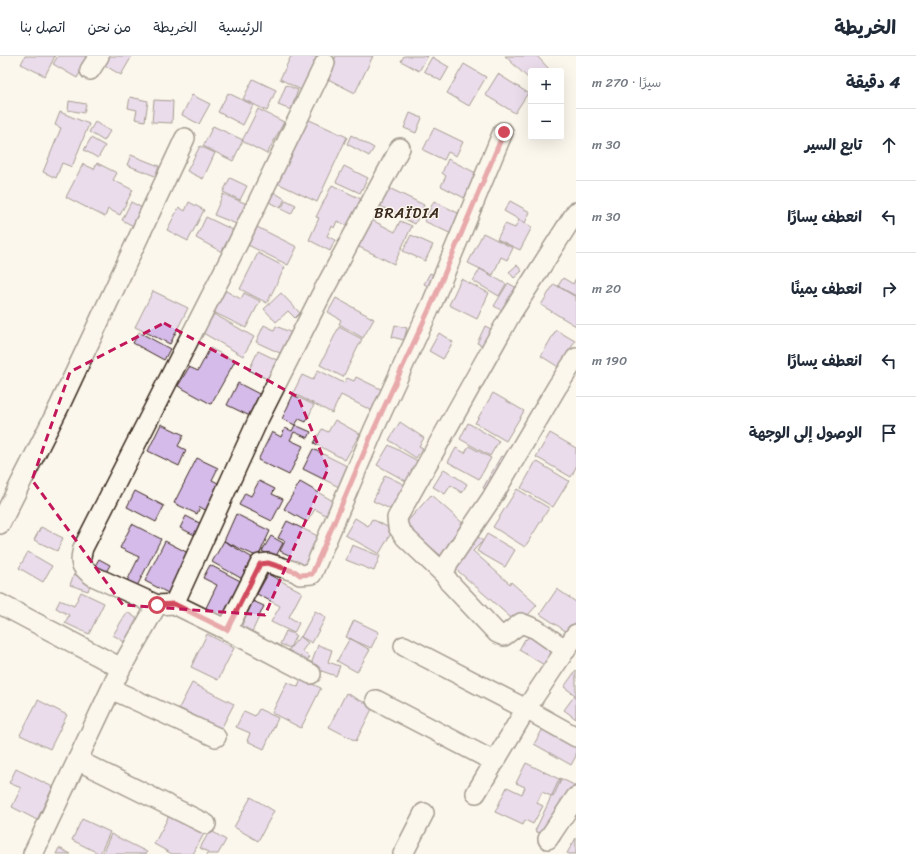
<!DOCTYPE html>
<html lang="ar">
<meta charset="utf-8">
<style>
:root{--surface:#fff;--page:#f6f6f7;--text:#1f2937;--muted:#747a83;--line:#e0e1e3}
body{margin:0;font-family:Sriracha,"Playpen Sans Arabic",sans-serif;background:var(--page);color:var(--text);direction:rtl}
.controls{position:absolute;right:12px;top:12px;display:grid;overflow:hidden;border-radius:4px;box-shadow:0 4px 16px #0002}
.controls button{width:36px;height:36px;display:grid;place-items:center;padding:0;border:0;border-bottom:1px solid var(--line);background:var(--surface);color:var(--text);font:20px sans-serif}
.stop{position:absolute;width:12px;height:12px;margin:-9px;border:3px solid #d1495b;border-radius:50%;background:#fff}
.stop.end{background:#d1495b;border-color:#fff;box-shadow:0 1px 4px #0008}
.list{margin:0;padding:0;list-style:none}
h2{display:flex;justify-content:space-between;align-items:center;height:52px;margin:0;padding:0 16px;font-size:17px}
h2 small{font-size:13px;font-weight:400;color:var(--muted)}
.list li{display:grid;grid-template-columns:26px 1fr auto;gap:12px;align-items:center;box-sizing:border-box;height:72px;padding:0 16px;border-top:1px solid var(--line)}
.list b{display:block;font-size:15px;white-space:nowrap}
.list em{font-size:13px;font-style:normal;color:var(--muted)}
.icon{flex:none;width:22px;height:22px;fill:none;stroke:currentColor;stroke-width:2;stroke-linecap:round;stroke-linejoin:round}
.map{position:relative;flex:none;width:576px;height:798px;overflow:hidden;direction:ltr}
header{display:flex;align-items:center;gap:24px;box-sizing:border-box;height:56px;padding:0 20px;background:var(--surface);border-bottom:1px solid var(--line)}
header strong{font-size:19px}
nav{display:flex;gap:22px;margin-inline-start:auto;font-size:14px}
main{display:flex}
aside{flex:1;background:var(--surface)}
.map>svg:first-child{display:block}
</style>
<header>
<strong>الخريطة</strong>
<nav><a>الرئيسية</a><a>الخريطة</a><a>من نحن</a><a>اتصل بنا</a></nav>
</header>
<main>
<aside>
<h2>4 دقيقة<small>سيرًا · 270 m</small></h2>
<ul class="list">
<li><svg class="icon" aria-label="ahead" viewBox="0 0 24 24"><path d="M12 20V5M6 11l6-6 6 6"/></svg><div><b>تابع السير</b></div><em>30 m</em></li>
<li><svg class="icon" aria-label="left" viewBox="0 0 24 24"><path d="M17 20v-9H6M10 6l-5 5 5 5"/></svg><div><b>انعطف يسارًا</b></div><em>30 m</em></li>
<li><svg class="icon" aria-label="right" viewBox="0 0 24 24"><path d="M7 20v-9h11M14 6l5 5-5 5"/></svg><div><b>انعطف يمينًا</b></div><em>20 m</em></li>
<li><svg class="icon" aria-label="left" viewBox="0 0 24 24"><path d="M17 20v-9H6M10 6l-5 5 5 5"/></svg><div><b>انعطف يسارًا</b></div><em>190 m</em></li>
<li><svg class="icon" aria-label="arrive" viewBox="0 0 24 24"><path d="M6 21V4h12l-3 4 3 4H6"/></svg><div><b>الوصول إلى الوجهة</b></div></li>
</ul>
</aside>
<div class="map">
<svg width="576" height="798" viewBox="0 0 576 798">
<rect width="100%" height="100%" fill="#fbf7ec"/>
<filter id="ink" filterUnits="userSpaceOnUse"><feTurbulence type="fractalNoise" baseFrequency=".025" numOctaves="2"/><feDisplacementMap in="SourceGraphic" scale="8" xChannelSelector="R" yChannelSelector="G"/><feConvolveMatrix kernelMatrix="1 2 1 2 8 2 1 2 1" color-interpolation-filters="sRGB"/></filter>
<g filter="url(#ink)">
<path fill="#d5bbe9" stroke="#3b2a1e" d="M25,0H55L45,20L21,8Z
M58,0H89L77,22L53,8Z
M102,0H132L121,19L99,6Z
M291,0H320L303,35L280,23Z
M336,0H373L355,37L326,22Z
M404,0H428L419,15L401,5Z
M505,0H537L549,13L547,15H531V25Z
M432,1L449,11L441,25L424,15Z
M464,8L486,21L469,50L447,37Z
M498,18L528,37L515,57L485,39Z
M253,23L276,34L267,55L243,43Z
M286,29L298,34L291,54L278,49Z
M228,37L253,49L243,69L218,56Z
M192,39L210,48L199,68L182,59Z
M130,41L148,45L145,65L135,63L137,54L128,52Z
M154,44L173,45L172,67L152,66Z
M69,45L86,48L84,57L68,54Z
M258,53L284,66L267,98L242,85Z
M60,56L89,68L72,111L62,107L56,122L43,116L61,72L55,69Z
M410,57L422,62L416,77L404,72Z
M305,62L347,81L317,146L275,126Z
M95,66L110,75L104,85L89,76Z
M213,70L243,84L233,105L203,90Z
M434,72L463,86L456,100L448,96L444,104L423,94Z
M351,79L374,92L369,100L347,88Z
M91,82L105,90L98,102L84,94Z
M200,90L215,97L203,123L187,115Z
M131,99L159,110L155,120L127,109Z
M448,103L486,122L474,147L441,130L446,120L442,117Z
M97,107L117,117L113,124L133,134L120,159L108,153L105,161L66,141L83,108L94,113Z
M344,110L368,122L360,137L336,126Z
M230,122L247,130L240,144L223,136Z
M332,129L365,145L352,172L337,165L334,172L332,170L327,180L335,184L330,195L309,184L319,162L316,161Z
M387,131L424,149L415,168L378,149Z
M272,135L285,143L280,152L267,145Z
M223,138L247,148L239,169L214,159Z
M286,144L296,149L291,158L281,153Z
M434,145L468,162L458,181L424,165Z
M510,145L530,156L525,167L504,155Z
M131,146L148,155L139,173L122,164Z
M189,146L204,154L188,185L167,174L179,151L185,155Z
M206,161L233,174L222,196L196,182Z
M370,163L395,176L400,165L412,170L394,208L357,190Z
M519,164L532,171L520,194L497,183L505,168L515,172Z
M257,171L297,191L288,209L248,189Z
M483,177L513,192L507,204L501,201L493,219L468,207Z
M411,179L433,189L425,205L403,195Z
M258,197L285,211L267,247L240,233Z
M517,209L522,215L514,222L509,216Z
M480,213L506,228L499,240L473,225Z
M430,217L444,224L438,235L424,228Z
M563,222L573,228L576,222V240L558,230Z
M461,223L489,237L477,263L449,249Z
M508,227L526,237L513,261L494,250Z
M554,228L576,241V270L541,249Z
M224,234L241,243L244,237L260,245L246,272L213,256Z
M153,235L188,252L170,288L135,271Z
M281,237L300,257L295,262L288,255L276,266L264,253Z
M336,242L374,263L363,282L339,268L341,264L328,256Z
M214,258L254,281L243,300L203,277Z
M264,269L274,274L276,270L292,277L282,298L256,286Z
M395,269L407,272L404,284L392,281Z
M485,270L503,279L494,295L477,287Z
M339,271L362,283L343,321L320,309Z
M556,274L575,285L560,312L541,300Z
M139,276L170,293L164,304L133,287Z
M439,277L453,286L443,303L429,295Z
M210,292L235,305L211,348L178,330L189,311L198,315Z
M258,295L281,306L272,325L249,314Z
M318,314L344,327L347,322L354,325L356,321L391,338L386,362L341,339L332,357L293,337L302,319L313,324Z
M238,327L267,342L256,363L227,349Z
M493,337L524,355L506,385L475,367Z
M293,339L314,349L306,366L299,363L295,369L282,363Z
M335,364L360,378L345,404L314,387L322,373L328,376Z
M400,366L424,382L419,390L423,392L416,402L389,384Z
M468,367L499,385L490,400L460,383Z
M161,368L184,379L178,390L186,394L179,410L148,395Z
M295,369L311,376L308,382L294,376L290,384L303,390L289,419L258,404L272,376L281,381L285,372L292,375Z
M550,377L576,392V411L571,421L536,401Z
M389,389L425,409L413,429L377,409Z
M469,390L491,402L479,423L448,406L456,392L465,397Z
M313,393L359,416L349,436L303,413Z
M501,400L521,411L503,444L483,432Z
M197,402L218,412L212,424L222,429L209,456L200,451L197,458L174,447Z
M536,405L569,425L553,451L521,432Z
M444,413L467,428L462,437L451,429L445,438L433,431Z
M385,419L417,435L405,460L373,445Z
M259,425L275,433L272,438L283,443L272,465L239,449L245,437L251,440Z
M300,426L340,449L332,463L315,453L307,466L284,453Z
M517,433L549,452L525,491L493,471Z
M135,435L164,450L156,466L127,451Z
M431,439L483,485L473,495L510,528L511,526L537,549L519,569L405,468Z
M236,458L270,475L258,501L224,485Z
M186,460L209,472L203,483L180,472Z
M355,462L368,470L372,463L393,474L379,498L345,479Z
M287,465L326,484L310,517L288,506L291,500L280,495L285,485L278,482Z
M132,468L161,483L134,536L124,531L139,501L120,492Z
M41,471L63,482L57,495L34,484Z
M487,478L515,494L505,511L477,495Z
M271,480L283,487L275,502L262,495Z
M165,485L194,500L174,540L145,525Z
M224,485L258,505L246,525L212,506Z
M352,489L380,500L374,515L346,504Z
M28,496L52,510L43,526L19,512Z
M99,503L110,509L104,520L93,513Z
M210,509L248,529L227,570L203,558L217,529L203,522Z
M74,518L92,524L88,535L70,529Z
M268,518L302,536L289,561L299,567L294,577L271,566L280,550L257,538Z
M557,533L576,546V582L540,558Z
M81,536L104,547L89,578L65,567L69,559L56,552L60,544L74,550Z
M253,545L264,550L252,576L241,571Z
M315,555L326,561L312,587L301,581Z
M127,556L144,567L131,590L113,579Z
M354,564L379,576L371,592L346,581Z
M286,575L296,579L290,592L280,588Z
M532,575L563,592L551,613L519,594L525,583L526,584Z
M207,578L234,592L218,624L191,611Z
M300,580L308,587L302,595L310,601L303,609L287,596Z
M350,582L370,594L357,616L337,605Z
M318,589L332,594L328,606L340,610L336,620L310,611Z
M576,614V663L564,654L575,639L564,631Z
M301,623L321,632L301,672L272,657L287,626L298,631Z
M192,627L234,648L221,673L179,652Z
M346,637L373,651L356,685L329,671Z
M38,644L67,659L50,693L20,679Z
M259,653L278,662L264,693L247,685L250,677L236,671L244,655L255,660Z
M544,671L576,680V700L571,709L534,688Z
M526,707L561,724L553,741L542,736L537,747L543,750L533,768L525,764L523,769L495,756L507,731L522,738L525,731L516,727Z
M16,713L53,731L37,764L12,751L21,732L9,727Z
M560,722L576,730V752L559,786L535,775Z
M251,741L274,755L258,785L234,771Z
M171,756L206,774L193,798H172L154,788Z
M82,763L110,776L100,798L72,784Z
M210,774L226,784L218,798H206L208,796L200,792Z
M111,778L147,796L146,798H107L103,796Z
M576,782V798H569L567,797Z
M59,792L71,798H56Z"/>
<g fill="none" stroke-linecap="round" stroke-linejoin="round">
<g stroke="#3b2a1e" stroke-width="22">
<path id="minor" d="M90,14L99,0
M0,468L60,349L185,82
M444,518L405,481L398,471L397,462L511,258L576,156
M0,548L121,612
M174,548L259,362L320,241L400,92
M227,574L260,508L268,507L296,516L300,519L312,518L374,373L433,245L503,76
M404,590L526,653L576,681
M566,594L536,573L521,567L504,580L497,577L449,526L444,518L448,507L491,443L557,331L576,302
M311,618L227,574L174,548L157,549L93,520C80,511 79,507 83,492L238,187L325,7
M111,633L216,681
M376,644L495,706
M77,704L206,768
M476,737L526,653L576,578
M548,783L576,741
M33,798L121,612L157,549
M403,798L424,757"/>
</g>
<use href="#minor" stroke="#fbf7ec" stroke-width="19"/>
</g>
</g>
<g fill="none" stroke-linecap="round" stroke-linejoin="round" filter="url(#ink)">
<path stroke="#d1495b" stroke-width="5" d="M157,549L174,548L227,574L260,508L268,507L296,516L300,519L312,518L374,373L433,245L504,76"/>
</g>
<path d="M0 0H576V798H0ZM164,267L298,341L328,413L265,559L123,549L32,424L70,316Z" fill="#fbf7ec" fill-opacity=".55" fill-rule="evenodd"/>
<path fill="none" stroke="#c2185b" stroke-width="3" stroke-dasharray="8 5" stroke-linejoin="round" d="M164,267L298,341L328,413L265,559L123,549L32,424L70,316Z"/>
<g text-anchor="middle" stroke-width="3" stroke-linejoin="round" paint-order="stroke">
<g font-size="15" letter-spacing="1" fill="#3b2a1e" stroke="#fbf7ec">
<text x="407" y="162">BRAÏDIA</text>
</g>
</g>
</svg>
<div class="controls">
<button>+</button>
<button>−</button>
</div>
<div class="stop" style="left:157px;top:549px"></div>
<div class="stop end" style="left:504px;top:76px"></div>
</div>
</main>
